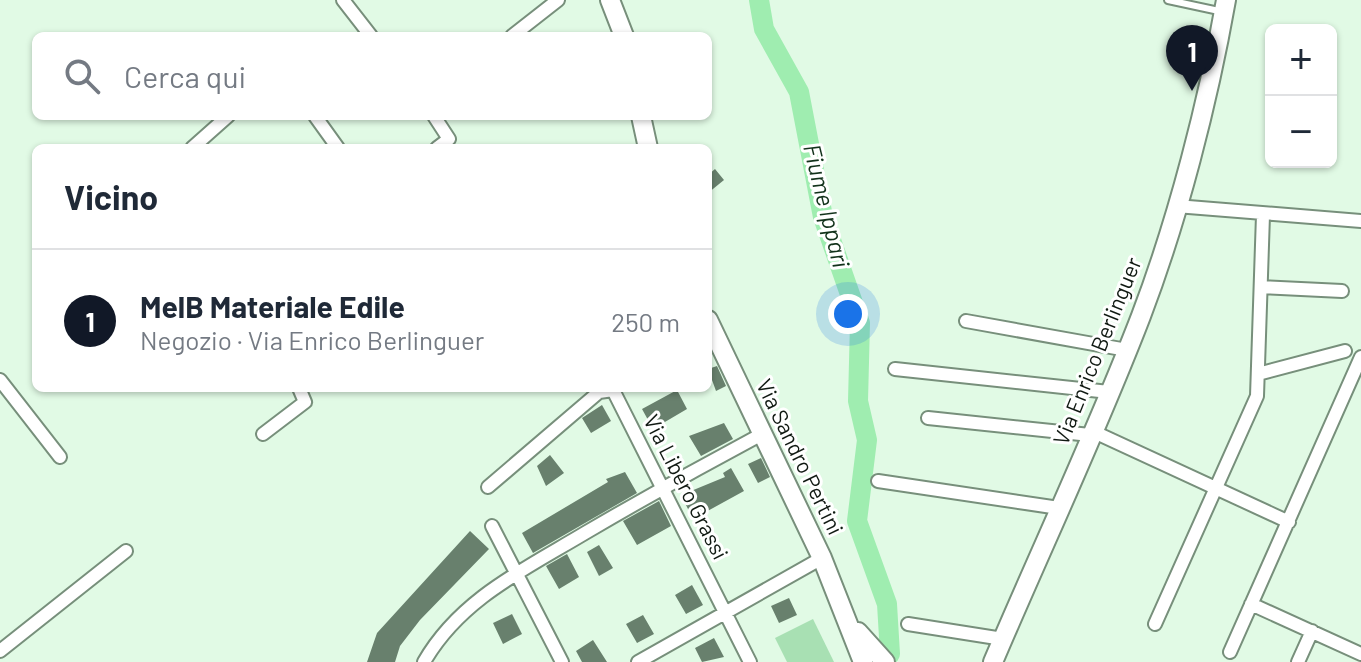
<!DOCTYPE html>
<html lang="it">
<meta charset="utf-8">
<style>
:root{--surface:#fff;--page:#f6f6f7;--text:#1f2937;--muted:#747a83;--line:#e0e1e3;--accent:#111827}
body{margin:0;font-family:Barlow,sans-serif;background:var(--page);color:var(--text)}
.controls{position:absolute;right:24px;top:24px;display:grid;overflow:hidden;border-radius:12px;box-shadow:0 2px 6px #0004}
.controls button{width:72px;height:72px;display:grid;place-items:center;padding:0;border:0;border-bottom:2px solid var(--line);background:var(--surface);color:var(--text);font:40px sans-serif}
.you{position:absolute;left:848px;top:314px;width:28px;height:28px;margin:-20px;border:6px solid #fff;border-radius:50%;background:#1a73e8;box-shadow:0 0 0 12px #1a73e833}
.badge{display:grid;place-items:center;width:52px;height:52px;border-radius:50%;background:var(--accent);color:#fff;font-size:26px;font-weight:700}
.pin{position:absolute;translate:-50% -66px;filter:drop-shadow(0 2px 4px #0008)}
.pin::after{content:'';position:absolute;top:42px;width:28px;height:24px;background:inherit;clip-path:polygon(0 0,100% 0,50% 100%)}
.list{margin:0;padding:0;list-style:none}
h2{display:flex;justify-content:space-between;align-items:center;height:104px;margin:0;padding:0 32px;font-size:34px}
h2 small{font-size:26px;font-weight:400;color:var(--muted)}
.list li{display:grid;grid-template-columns:52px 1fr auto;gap:24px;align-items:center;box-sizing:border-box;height:144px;padding:0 32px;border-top:2px solid var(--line)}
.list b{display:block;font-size:30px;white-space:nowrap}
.list p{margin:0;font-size:26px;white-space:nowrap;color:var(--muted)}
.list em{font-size:26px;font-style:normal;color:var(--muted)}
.icon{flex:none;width:44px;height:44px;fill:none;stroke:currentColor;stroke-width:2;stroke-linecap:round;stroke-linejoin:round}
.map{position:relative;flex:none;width:1361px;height:662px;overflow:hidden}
.search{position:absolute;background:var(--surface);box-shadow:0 2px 6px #0004;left:32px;top:32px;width:680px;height:88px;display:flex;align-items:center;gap:20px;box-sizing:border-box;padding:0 28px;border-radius:12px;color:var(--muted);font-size:30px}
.panel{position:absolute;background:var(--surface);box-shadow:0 2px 6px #0004;left:32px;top:144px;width:680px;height:248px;border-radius:12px}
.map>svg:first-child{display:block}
</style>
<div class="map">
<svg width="1361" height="662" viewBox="0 0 1361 662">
<rect width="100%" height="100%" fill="#e1fae5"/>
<path fill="#a8e0b3" d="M813,619L834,662H787L775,638Z"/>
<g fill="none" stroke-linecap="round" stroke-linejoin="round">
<path stroke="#9fedb0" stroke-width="20" d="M759,0L764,29L799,92L823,217L860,323L858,401L867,440L857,521L887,604L890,654"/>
</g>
<path fill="#68806d" d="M715,169L724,180L708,193V175Z
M717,366L726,386L716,391L708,369Z
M677,390L687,409L653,429L642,409Z
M602,405L611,421L591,433L582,418Z
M724,423L733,439L701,456L689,436Z
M550,455L564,473L546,486L537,466Z
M761,458L770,477L758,483L748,464Z
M731,468L744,491L693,519L684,501L694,496L691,491L725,477L723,473Z
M625,472L637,493L533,553L522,533L608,482L606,479Z
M659,501L671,526L637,545L623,521Z
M470,531L489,549L420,620L400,646L395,662H367L377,633Z
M599,545L613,568L599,576L587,552Z
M567,554L579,577L559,589L546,566Z
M692,585L703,605L686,614L675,595Z
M789,598L797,615L779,623L771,606Z
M512,614L522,634L503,644L493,623Z
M643,615L654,634L637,643L626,624Z
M714,638L724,657L702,662L695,648Z
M593,640L607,662H582L576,651Z"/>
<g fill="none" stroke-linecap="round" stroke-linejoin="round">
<g stroke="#778f7b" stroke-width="10">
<path id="lane" d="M1168,0L1219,11"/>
</g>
<g stroke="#778f7b" stroke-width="16">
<path id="street" d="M343,0L371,36
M512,36L558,0
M315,116L338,148
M434,116L449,139L437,148
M192,148L228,116
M1176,206L1361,221
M1261,287L1342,291
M966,321L1127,350
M895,369L1109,392
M1258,374L1345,351
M0,380L60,457
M928,418L1090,435
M1092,431L1289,522
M263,434L305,402L299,388
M878,481L1059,508
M488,487L599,392L613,390L750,662
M492,526L562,662
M1251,604L1361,654
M908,624L1003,639
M1155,624L1257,396L1263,215
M0,651L126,551
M1230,652L1361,357
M424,662C460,599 525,569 585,533C643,499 702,466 762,434
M638,662L822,558
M1298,662L1312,631"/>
</g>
<g stroke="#778f7b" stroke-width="22">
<path id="secondary" d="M610,0L624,36
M641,116L648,148
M708,320L822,558L863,662
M858,632L885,662
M993,662C1042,547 1096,433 1141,316C1178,219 1208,102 1226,0"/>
</g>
<use href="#lane" stroke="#fff" stroke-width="6"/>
<use href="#street" stroke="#fff" stroke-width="12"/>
<use href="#secondary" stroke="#fff" stroke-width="18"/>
</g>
<g text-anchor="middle" stroke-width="6" stroke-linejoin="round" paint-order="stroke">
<g font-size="22" fill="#101912" stroke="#fff">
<text transform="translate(1097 351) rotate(-68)" y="8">Via Enrico Berlinguer</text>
<text transform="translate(800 457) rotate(64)" y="8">Via Sandro Pertini</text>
<text transform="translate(686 487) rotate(63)" y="8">Via Libero Grassi</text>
</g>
<g font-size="24" font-style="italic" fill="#12321b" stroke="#fff">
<text transform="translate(826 206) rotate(76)" y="8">Fiume Ippari</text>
</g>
</g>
</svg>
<div class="controls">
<button>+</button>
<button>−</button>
</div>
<div class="you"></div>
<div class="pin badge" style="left:1192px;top:91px">1</div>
<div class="search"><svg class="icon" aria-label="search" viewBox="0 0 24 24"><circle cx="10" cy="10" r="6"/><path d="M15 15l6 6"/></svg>Cerca qui</div>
<section class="panel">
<h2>Vicino<small></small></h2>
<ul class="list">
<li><span class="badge">1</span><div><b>MelB Materiale Edile</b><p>Negozio · Via Enrico Berlinguer</p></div><em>250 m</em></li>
</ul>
</section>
</div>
